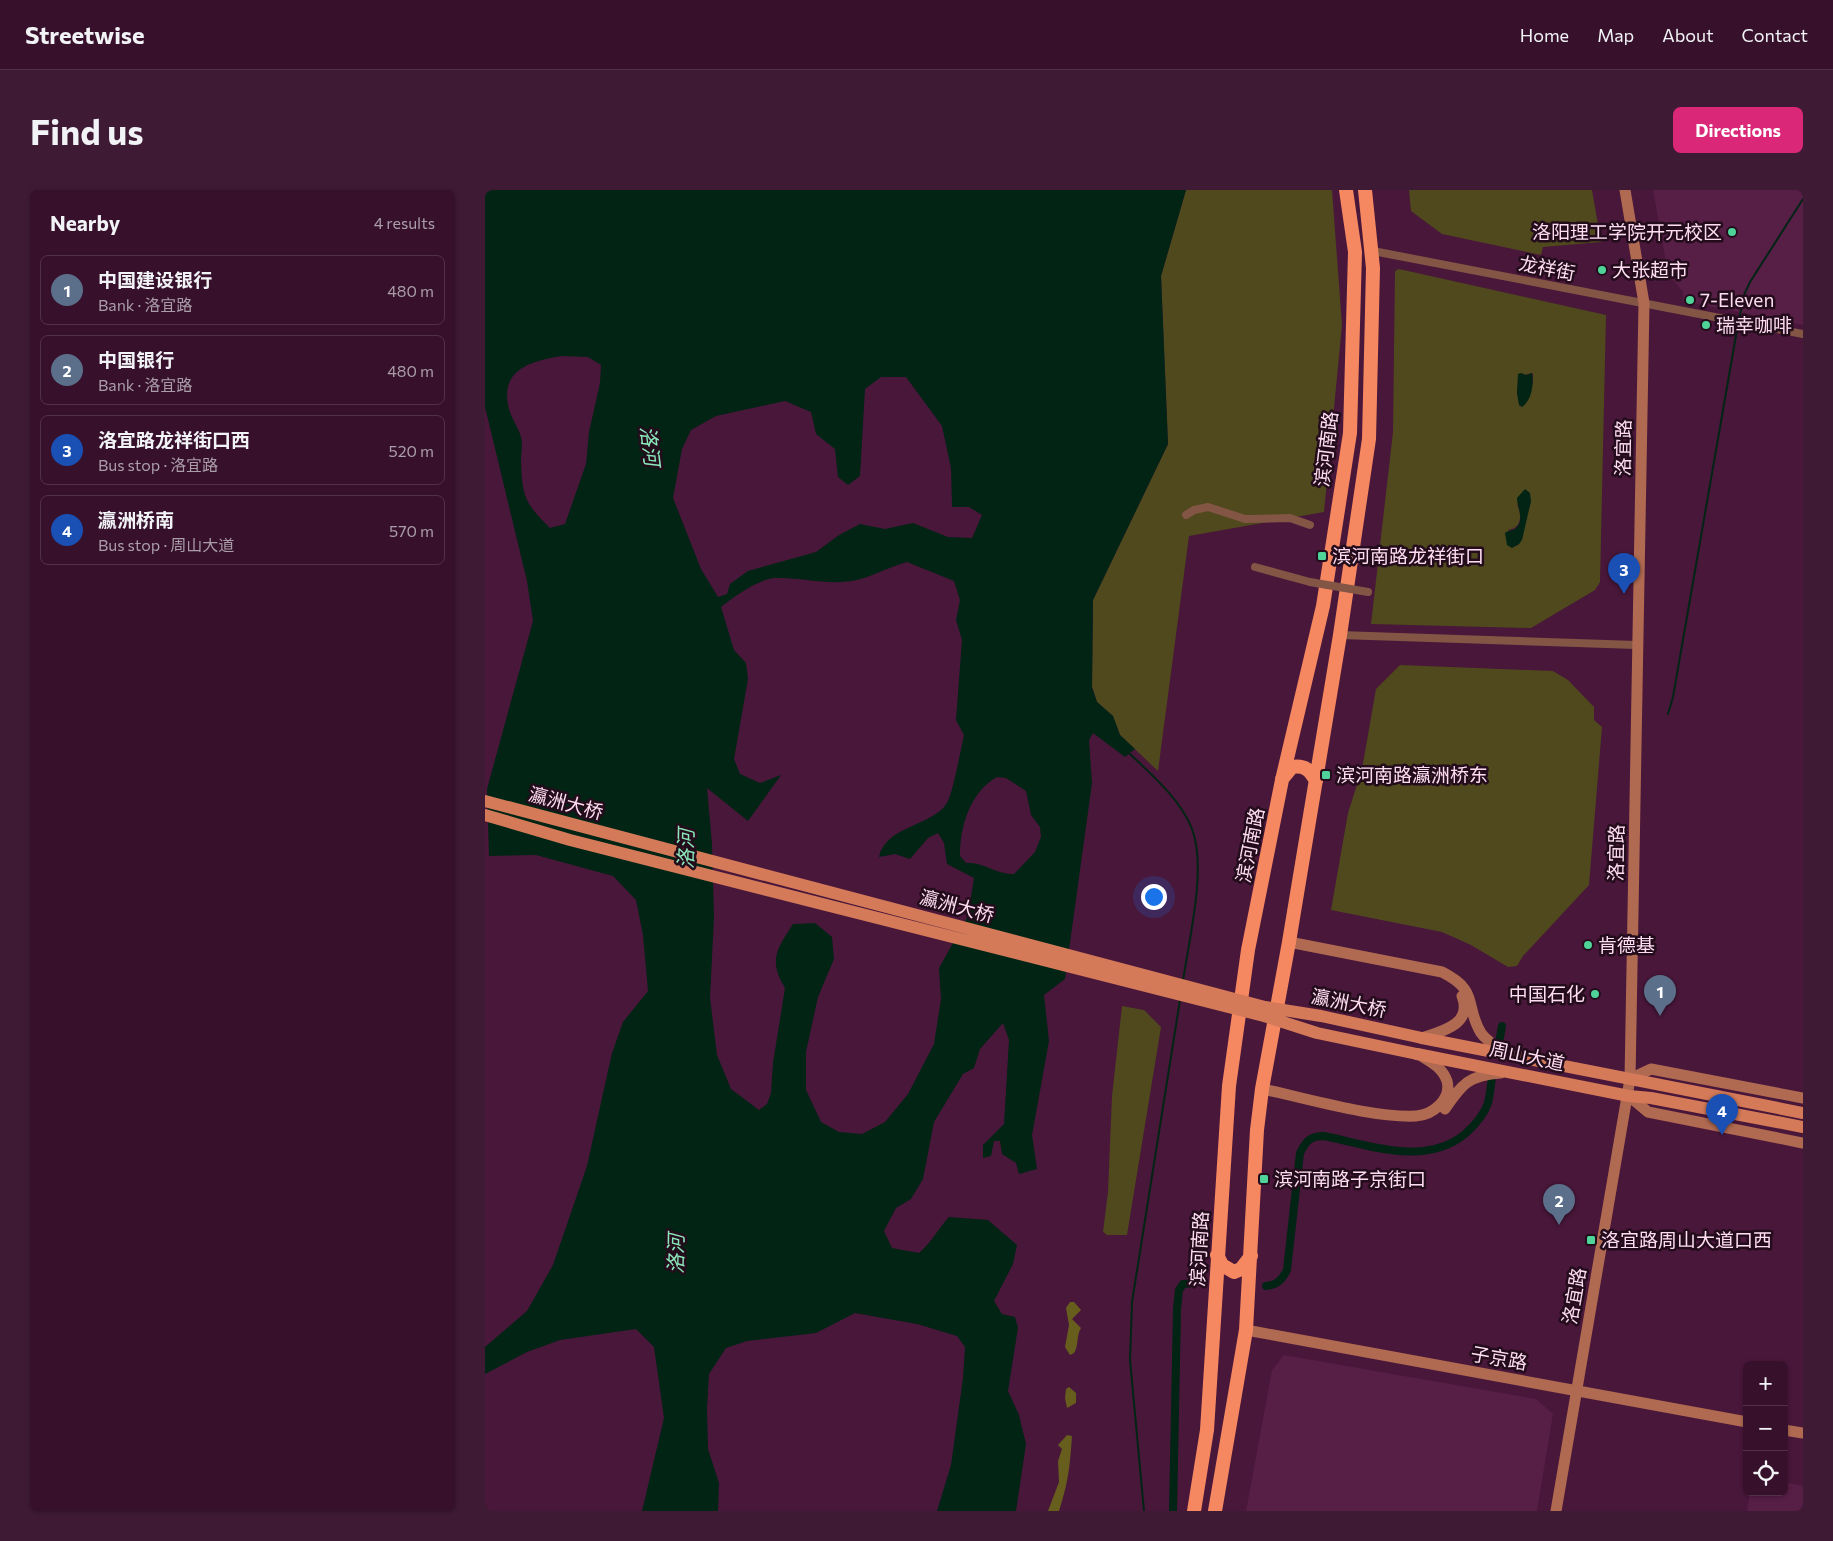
<!DOCTYPE html>
<meta charset="utf-8">
<style>
:root{--surface:#37112c;--page:#3e1a34;--text:#f1f3f6;--muted:#aa9da9;--line:#513148;--accent:#db2777}
body{margin:0;font-family:Commissioner,"Noto Sans SC",sans-serif;background:var(--page);color:var(--text)}
.controls{position:absolute;right:15px;bottom:15px;display:grid;overflow:hidden;border-radius:8px;box-shadow:0 1px 4px #0004}
.controls button{width:45px;height:45px;display:grid;place-items:center;padding:0;border:0;border-bottom:1px solid var(--line);background:var(--surface);color:var(--text);font:25px sans-serif}
.you{position:absolute;left:668px;top:706px;width:18px;height:18px;margin:-12px;border:4px solid #fff;border-radius:50%;background:#1a73e8;box-shadow:0 0 0 8px #1a73e833}
.badge{display:grid;place-items:center;width:32px;height:32px;border-radius:50%;background:var(--accent);color:#fff;font-size:16px;font-weight:700}
.pin{position:absolute;translate:-50% -41px;filter:drop-shadow(0 1px 2px #0008)}
.pin::after{content:'';position:absolute;top:26px;width:18px;height:15px;background:inherit;clip-path:polygon(0 0,100% 0,50% 100%)}
.list{margin:0;padding:0;list-style:none}
h2{display:flex;justify-content:space-between;align-items:center;height:65px;margin:0;padding:0 20px;font-size:21px}
h2 small{font-size:16px;font-weight:400;color:var(--muted)}
.list li{display:grid;grid-template-columns:32px 1fr auto;gap:15px;align-items:center;box-sizing:border-box;height:70px;margin:0 10px 10px;padding:0 10px;border:1px solid var(--line);border-radius:8px}
.list b{display:block;font-size:19px;white-space:nowrap}
.list p{margin:0;font-size:16px;white-space:nowrap;color:var(--muted)}
.list em{font-size:16px;font-style:normal;color:var(--muted)}
.icon{flex:none;width:28px;height:28px;fill:none;stroke:currentColor;stroke-width:2;stroke-linecap:round;stroke-linejoin:round}
.map{position:relative;flex:none;width:1318px;height:1321px;overflow:hidden;border-radius:8px}
header{display:flex;align-items:center;gap:30px;box-sizing:border-box;height:70px;padding:0 25px;background:var(--surface);border-bottom:1px solid var(--line)}
header strong{font-size:24px}
nav{display:flex;gap:28px;margin-inline-start:auto;font-size:18px}
.intro{display:flex;align-items:center;justify-content:space-between;box-sizing:border-box;height:120px;padding:0 30px}
h1{margin:0;font-size:35px}
.button{padding:12px 22px;border-radius:8px;background:var(--accent);color:#fff;font-size:18px;font-weight:700}
main{display:flex;gap:30px;padding:0 30px}
aside{flex:1;background:var(--surface);border-radius:8px;box-shadow:0 1px 4px #0004}
.map>svg:first-child{display:block}
</style>
<header>
<strong>Streetwise</strong>
<nav><a>Home</a><a>Map</a><a>About</a><a>Contact</a></nav>
</header>
<div class="intro"><h1>Find us</h1><a class="button">Directions</a></div>
<main>
<aside>
<h2>Nearby<small>4 results</small></h2>
<ul class="list">
<li><span class="badge" style="background:#5c6f8a">1</span><div><b>中国建设银行</b><p>Bank · 洛宜路</p></div><em>480 m</em></li>
<li><span class="badge" style="background:#5c6f8a">2</span><div><b>中国银行</b><p>Bank · 洛宜路</p></div><em>480 m</em></li>
<li><span class="badge" style="background:#1a4fb4">3</span><div><b>洛宜路龙祥街口西</b><p>Bus stop · 洛宜路</p></div><em>520 m</em></li>
<li><span class="badge" style="background:#1a4fb4">4</span><div><b>瀛洲桥南</b><p>Bus stop · 周山大道</p></div><em>570 m</em></li>
</ul>
</aside>
<div class="map">
<svg width="1318" height="1321" viewBox="0 0 1318 1321">
<rect width="100%" height="100%" fill="#49173a"/>
<path fill="#571e46" d="M1168,0H1318V135L1198,111V102L1183,84Z
M799,1165L1051,1209L1068,1224L1052,1321H761L787,1180Z
M1299,1292L1318,1296V1321H1262L1265,1302H1299Z"/>
<path fill="#4f491d" fill-rule="evenodd" d="M701,0H847L857,135L839,322L704,346L673,581L635,545L628,526L612,512L607,497L608,410L683,254L676,86Z
M924,0H1107L1116,52L1058,57L1056,65L957,44L926,21Z
M914,79L1121,125L1115,392L1110,400L1046,438L886,434L908,242L910,81ZM1048,183V193L1035,217L1032,203L1034,186ZM1046,311L1034,354L1031,356L1023,340C1037,338 1037,325 1032,314Z
M915,475L1068,481L1083,490L1109,517V530L1117,537L1104,695L1038,766L1032,776L1023,777L986,755L957,742L846,720L863,623L877,579L891,499Z
M637,816L659,820L676,837L642,1045H622L618,1042L623,1002L627,906Z"/>
<path fill="#675e1e" d="M585,1112H589L596,1120L587,1129L596,1138C591,1146 594,1155 589,1163L585,1165L580,1157L584,1135L581,1118Z
M584,1197L591,1203V1213L582,1218L580,1208L581,1199Z
M582,1245L587,1246C585,1276 583,1294 574,1321H563L574,1292L573,1271L577,1259L573,1255Z"/>
<path fill="#012415" fill-rule="evenodd" d="M0,0H701L676,86L683,254L608,410L607,497L612,512L628,526L635,545L650,559L640,567L608,543L604,550L607,593L580,789L559,805L564,851L547,945L552,979L534,984L531,973L517,964L515,951H509L506,966L498,968V955L519,934L524,850L518,833L495,859L489,878L478,884L449,932L438,989L426,1009L411,1018L399,1041L407,1058L434,1063C446,1053 453,1039 464,1027L503,1030L532,1055L528,1074L509,1111L517,1124L530,1127L533,1138L523,1201L534,1225L541,1254L531,1321H452L466,1275L478,1188L480,1157L472,1146L432,1134L370,1123L331,1143L262,1151L241,1158L224,1184L222,1219L223,1259L234,1293L233,1321H157L179,1228L169,1157L151,1139L75,1150L42,1162L0,1184V1157L42,1121L68,1075L102,976L127,863L138,832L163,801L158,745L151,710L128,686L51,665L4,666L2,599L48,431L42,391L0,217ZM77,166L103,167L116,175L115,193L104,242L101,274L80,334L65,338C40,313 37,307 36,270C36,263 38,254 36,247C34,239 28,231 25,222C12,181 44,171 77,166ZM396,187H421L457,236L466,278L467,317H484L497,325L487,348L463,347L428,333L400,339L375,334L354,345L331,362L263,381L245,394L242,404L233,407L216,379L188,308L197,259L206,240L231,226L300,211L326,222L331,244L350,259L353,287L363,295L375,286L380,199ZM422,372L469,391L475,410L471,430L477,450L471,530L479,545C476,559 468,602 462,613C448,636 400,636 394,667L410,664L425,669L443,648L453,643L459,653L462,674L489,688L483,726L454,778L456,809L449,854L423,904L400,932L377,944L354,942L336,932L321,900V862L333,807L349,769L347,747L330,733L308,734C292,759 283,770 300,798L288,873L286,903L282,914L274,920L246,899L232,865L225,808L229,727L227,654L222,598L263,631L296,585L275,593L255,584L249,569L263,489L261,473L249,460L236,417C249,407 273,389 290,388C316,387 340,395 367,391C385,388 403,377 422,372ZM512,587L521,588L541,601L546,625L555,637L556,647L550,662L529,684C509,684 500,672 481,673L475,666C475,636 485,602 512,587Z
M1036,183L1041,185L1047,183C1049,194 1047,210 1037,217L1034,215L1032,203L1033,184Z
M1040,299L1045,303L1046,311L1037,350L1034,354L1027,358L1022,355L1020,343C1023,340 1028,341 1031,338C1040,330 1032,317 1032,308Z"/>
<g fill="none" stroke-linecap="round" stroke-linejoin="round">
<path stroke="#012415" stroke-width="2" d="M1254,130L1259,105L1265,92L1318,9
M1183,524L1188,507L1253,134
M644,563C667,585 696,610 707,639C722,678 704,749 698,791
M659,1321L645,1170L647,1112L695,810"/>
<path stroke="#012415" stroke-width="8" d="M1014,853L1017,836
M781,1096C792,1095 797,1090 802,1080L815,963C821,951 825,946 839,946C884,955 940,977 980,944C989,936 999,925 1003,913C1005,905 1006,895 1007,887
M688,1321L692,1119L694,1100L698,1094L709,1093"/>
<path stroke="#825545" stroke-width="8" d="M888,61L1318,144
M701,325L709,320L723,317L760,329L805,328L825,335
M770,377L825,392
M855,445L1151,455"/>
<path stroke="#b06a51" stroke-width="11" d="M804,752L957,782C995,801 979,815 996,843C1002,852 1015,859 1024,865
M937,848C958,841 988,834 977,806
M1145,889L1166,879L1318,908
M777,899C821,908 887,928 931,926C947,925 967,910 962,891C958,879 948,873 938,867
M1144,906L1163,922L1318,953
M960,919C977,894 984,885 1016,883
M761,1140L1262,1232
M1299,1240L1318,1243
M1071,1321L1145,889L1159,113L1140,0"/>
<path stroke="#d47a59" stroke-width="12" d="M937,848L1318,923
M932,864L1144,906L1166,908L1318,937"/>
<path stroke="#f58860" stroke-width="14" d="M797,589L807,577C820,575 825,580 831,591
M732,1065L737,1075L749,1082L756,1079L766,1066
M709,1321L722,1240L744,896L763,760L797,590L838,416L865,243L870,62L861,0
M730,1321L761,1140L772,940L777,899L804,752L855,445L884,249L888,78L880,0"/>
<path stroke="#825545" stroke-width="8" d="M825,392L883,402"/>
<path stroke="#d47a59" stroke-width="12" d="M0,611L780,817L836,826L937,848
M0,625L85,650L779,826L832,843L932,864"/>
</g>
<g fill="#4fd399" stroke="#230c1b" stroke-width="2">
<circle cx="1247" cy="42" r="5"/>
<circle cx="1117" cy="80" r="5"/>
<circle cx="1205" cy="110" r="5"/>
<circle cx="1221" cy="135" r="5"/>
<rect x="832" y="361" width="10" height="10" rx="2.5"/>
<rect x="836" y="580" width="10" height="10" rx="2.5"/>
<circle cx="1103" cy="755" r="5"/>
<circle cx="1110" cy="804" r="5"/>
<rect x="774" y="984" width="10" height="10" rx="2.5"/>
<rect x="1101" y="1045" width="10" height="10" rx="2.5"/>
</g>
<g text-anchor="middle" stroke-width="5" stroke-linejoin="round" paint-order="stroke">
<g font-size="19" fill="#fedcf1" stroke="#230c1b" text-anchor="start">
<text x="1237" y="49" text-anchor="end">洛阳理工学院开元校区</text>
<text x="1127" y="87">大张超市</text>
<text x="1215" y="117">7-Eleven</text>
<text x="1231" y="142">瑞幸咖啡</text>
<text x="847" y="373">滨河南路龙祥街口</text>
<text x="851" y="592">滨河南路瀛洲桥东</text>
<text x="1113" y="762">肯德基</text>
<text x="1100" y="811" text-anchor="end">中国石化</text>
<text x="789" y="996">滨河南路子京街口</text>
<text x="1116" y="1057">洛宜路周山大道口西</text>
</g>
<g font-size="19" fill="#fedcf1" stroke="#230c1b">
<text transform="translate(1062 78) rotate(11)" y="7">龙祥街</text>
<text transform="translate(1138 258) rotate(-89)" y="7">洛宜路</text>
<text transform="translate(841 259) rotate(-83)" y="7">滨河南路</text>
<text transform="translate(81 613) rotate(15)" y="7">瀛洲大桥</text>
<text transform="translate(765 655) rotate(-79)" y="7">滨河南路</text>
<text transform="translate(1131 663) rotate(-89)" y="7">洛宜路</text>
<text transform="translate(472 716) rotate(15)" y="7">瀛洲大桥</text>
<text transform="translate(864 813) rotate(11)" y="7">瀛洲大桥</text>
<text transform="translate(1042 866) rotate(12)" y="7">周山大道</text>
<text transform="translate(714 1059) rotate(-87)" y="7">滨河南路</text>
<text transform="translate(1089 1106) rotate(-80)" y="7">洛宜路</text>
<text transform="translate(1014 1168) rotate(10)" y="7">子京路</text>
</g>
<g font-size="20" font-style="italic" fill="#8beabb" stroke="#230c1b">
<text transform="translate(165 256) rotate(83)" y="7">洛河</text>
<text transform="translate(201 659) rotate(-89)" y="7">洛河</text>
<text transform="translate(191 1064) rotate(-89)" y="7">洛河</text>
</g>
</g>
</svg>
<div class="controls">
<button>+</button>
<button>−</button>
<button><svg class="icon" aria-label="locate" viewBox="0 0 24 24"><circle cx="12" cy="12" r="6"/><path d="M12 2v4M12 18v4M2 12h4M18 12h4"/></svg></button>
</div>
<div class="you"></div>
<div class="pin badge" style="left:1175px;top:826px;background:#5c6f8a">1</div>
<div class="pin badge" style="left:1074px;top:1035px;background:#5c6f8a">2</div>
<div class="pin badge" style="left:1139px;top:404px;background:#1a4fb4">3</div>
<div class="pin badge" style="left:1237px;top:945px;background:#1a4fb4">4</div>
</div>
</main>
